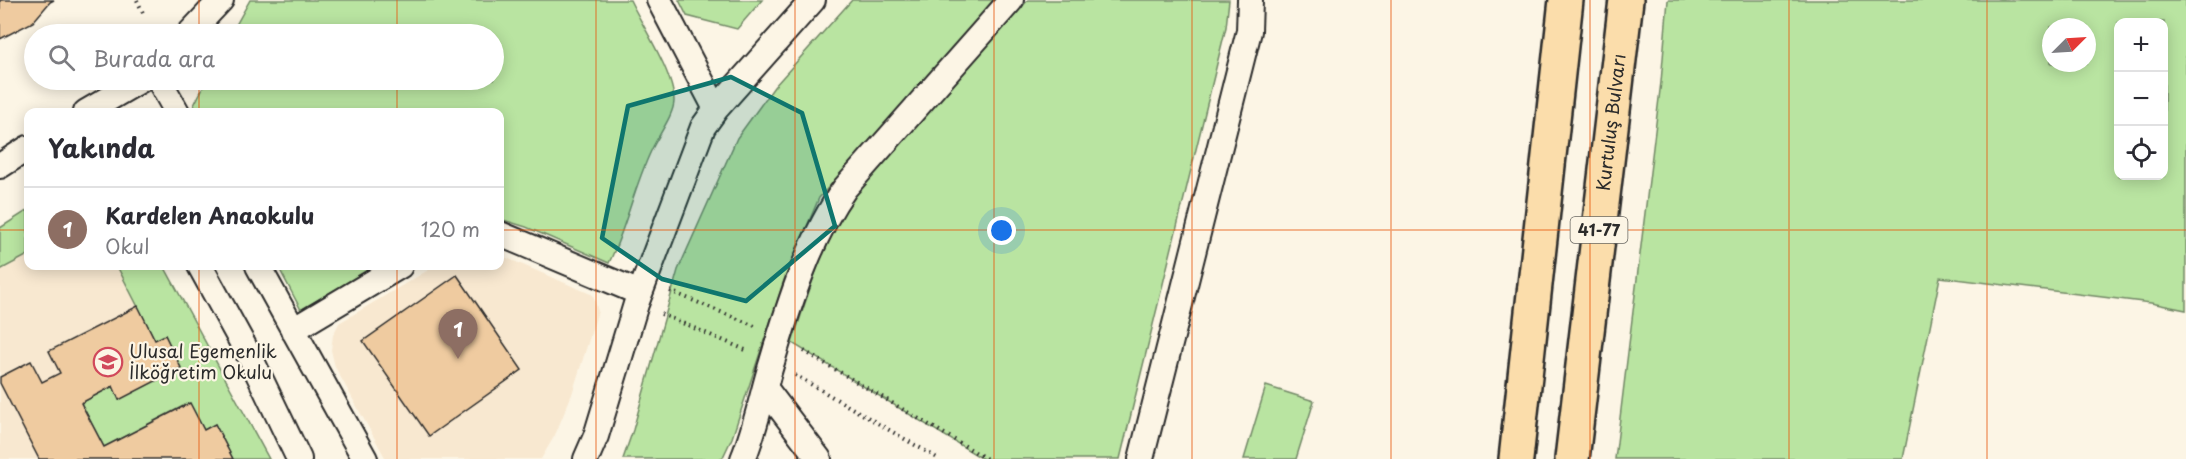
<!DOCTYPE html>
<html lang="tr">
<meta charset="utf-8">
<style>
:root{--surface:#fff;--page:#f7f7f7;--text:#2b2b33;--muted:#7c7c81;--line:#e1e1e2;--accent:#1a73e8}
body{margin:0;font-family:"Playpen Sans",sans-serif;background:var(--page);color:var(--text)}
.controls{position:absolute;right:18px;top:18px;display:grid;overflow:hidden;border-radius:12px;box-shadow:0 3px 15px #0003}
.controls button{width:54px;height:54px;display:grid;place-items:center;padding:0;border:0;border-bottom:2px solid var(--line);background:var(--surface);color:var(--text);font:30px sans-serif}
.compass{position:absolute;left:2042px;top:18px;width:54px;height:54px;border-radius:50%;background:var(--surface);box-shadow:0 3px 15px #0003;rotate:66deg}
.you{position:absolute;left:1002px;top:231px;width:21px;height:21px;margin:-15px;border:4px solid #fff;border-radius:50%;background:#1a73e8;box-shadow:0 0 0 9px #1a73e833}
.badge{display:grid;place-items:center;width:39px;height:39px;border-radius:50%;background:var(--accent);color:#fff;font-size:20px;font-weight:700}
.pin{position:absolute;translate:-50% -50px;filter:drop-shadow(0 2px 3px #0008)}
.pin::after{content:'';position:absolute;top:32px;width:21px;height:18px;background:inherit;clip-path:polygon(0 0,100% 0,50% 100%)}
.list{margin:0;padding:0;list-style:none}
h2{display:flex;justify-content:space-between;align-items:center;height:78px;margin:0;padding:0 24px;font-size:26px}
h2 small{font-size:20px;font-weight:400;color:var(--muted)}
.list li{display:grid;grid-template-columns:39px 1fr auto;gap:18px;align-items:center;box-sizing:border-box;height:84px;padding:0 24px;border-top:2px solid var(--line)}
.list b{display:block;font-size:22px;white-space:nowrap}
.list p{margin:0;font-size:20px;white-space:nowrap;color:var(--muted)}
.list em{font-size:20px;font-style:normal;color:var(--muted)}
.icon{flex:none;width:33px;height:33px;fill:none;stroke:currentColor;stroke-width:2;stroke-linecap:round;stroke-linejoin:round}
.map{position:relative;flex:none;width:2186px;height:459px;overflow:hidden}
.search{position:absolute;background:var(--surface);box-shadow:0 3px 15px #0003;left:24px;top:24px;width:480px;height:66px;display:flex;align-items:center;gap:15px;box-sizing:border-box;padding:0 21px;border-radius:33px;color:var(--muted);font-size:22px}
.panel{position:absolute;background:var(--surface);box-shadow:0 3px 15px #0003;left:24px;top:108px;width:480px;height:162px;border-radius:12px}
.map>svg:first-child{display:block}
</style>
<div class="map">
<svg width="2186" height="459" viewBox="0 0 2186 459">
<rect width="100%" height="100%" fill="#fcf5e5"/>
<filter id="ink" filterUnits="userSpaceOnUse"><feTurbulence type="fractalNoise" baseFrequency=".0167" numOctaves="2"/><feDisplacementMap in="SourceGraphic" scale="12" xChannelSelector="R" yChannelSelector="G"/><feConvolveMatrix kernelMatrix="1 2 1 2 8 2 1 2 1" color-interpolation-filters="sRGB"/></filter>
<g filter="url(#ink)">
<path fill="#f8e8d0" d="M28,210V266H164L269,459H0V228Z
M500,255L593,295L598,311L572,394L555,435L541,459H386L335,367L331,350L333,335L339,323L435,266H500Z"/>
<path fill="#b9e4a1" stroke="#728866" stroke-width="1.5" fill-rule="evenodd" d="M250,0H630C642,25 674,74 674,101C674,115 657,137 651,151C634,187 626,228 609,263L526,227L500,219V112H197L194,105L207,80H494V34H231Z
M679,0H762L737,29L687,16Z
M852,0H996L819,198L784,280L732,438L722,459H623L633,430L678,270L737,138L774,87Z
M1028,0H1229L1226,27L1120,459H983L792,343C808,294 823,242 851,198Z
M1668,0H2186V310L2151,303L1940,277L1903,459H1615L1661,82ZM2164,22V176H2118V22ZM2051,27H2087V63H2051Z
M28,210V255L0,270V228Z
M117,266H164L269,459H233L215,424L204,430L189,403L104,447L81,403L113,386L119,399L181,368L165,335L155,340Z
M278,266H375L301,310Z
M1266,386L1314,401L1296,459H1244Z"/>
<path fill="#efcba0" stroke="#2b2b2b" stroke-width="1.5" d="M0,0H54L50,2L33,22L0,39Z
M457,275L522,370L429,436L363,341Z
M138,306L155,340L165,335L181,368L119,400L113,386L81,403L104,447L190,403L204,430L215,424L233,459H39L0,383V377L31,361L42,382L60,373L49,351Z"/>
<g fill="none" stroke-linecap="round" stroke-linejoin="round">
<g stroke="#2b2b2b" stroke-width="28">
<path id="street" d="M659,0L716,109
M189,34L221,0
M159,80L177,112
M86,112L141,80
M0,166L28,148
M500,234L640,293
M200,266L251,359L299,459
M258,266L365,459
M293,330L400,266
M765,388L819,459
M586,459L596,436L636,304L703,127L716,109L813,0
M743,459C756,428 762,394 772,362C789,304 810,237 845,188L1011,0
M1141,459L1249,31L1250,0"/>
</g>
<g stroke="#2b2b2b" stroke-width="38">
<g id="highway">
<path d="M1516,459L1566,0"/>
<path id="s1" d="M1572,459L1626,0"/>
</g>
</g>
<path stroke="#2b2b2b" stroke-width="4" stroke-dasharray="1.5 4.5" stroke-linecap="butt" d="M137,0L144,15
M670,291L755,326
M661,314L748,351
M804,351L987,459
M795,375L939,459"/>
<use href="#street" stroke="#fcf5e5" stroke-width="24"/>
<use href="#highway" stroke="#fbddab" stroke-width="33"/>
</g>
</g>
<path fill="#0f766e" fill-opacity="0.2" stroke="#0f766e" stroke-width="4.5" stroke-linejoin="round" d="M731,77L802,113L835,226L746,301L662,279L602,238L628,106Z"/>
<path fill="none" stroke="#e8590c" stroke-width="1.5" stroke-opacity="0.55" d="M199,0V34M397,0V34M596,0V459M795,0V459M994,0V459M1192,0V459M1391,0V459M1590,0V459M1789,0V459M1987,0V459M199,80V112M397,80V112M0,230H28M500,230H2186M199,266V459M397,266V459"/>
<defs>
<g id="school-ring" transform="scale(1.5)"><circle r="9.5" fill="#fcf5e5" stroke="#d1495b" stroke-width="1.5"/><path d="M0-5L7-2L0 1L-7-2ZM-4 1L0 2.5L4 1V4Q0 6-4 4Z" fill="#d1495b"/></g>
</defs>
<g fill-rule="evenodd">
<use href="#school-ring" x="108" y="362"/>
</g>
<g text-anchor="middle" stroke-width="4.5" stroke-linejoin="round" paint-order="stroke">
<rect fill="#fcf5e5" stroke="#6a6863" stroke-width="1.5" x="1570.5" y="217" width="57" height="26" rx="4.5"/>
<g font-size="16" font-weight="bold" fill="#2b2b2b">
<text x="1599" y="236">41-77</text>
</g>
<g font-size="18" fill="#2b2b2b" stroke="#fcf5e5">
<text dy="6" stroke="none"><textPath href="#s1" startOffset="339">Kurtuluş Bulvarı</textPath></text>
</g>
<g font-size="18" fill="#2b2b2b" stroke="#fcf5e5" text-anchor="start">
<text x="129" y="358">Ulusal Egemenlik<tspan x="129" dy="21">İlköğretim Okulu</tspan></text>
</g>
</g>
</svg>
<div class="controls">
<button>+</button>
<button>−</button>
<button><svg class="icon" aria-label="locate" viewBox="0 0 24 24"><circle cx="12" cy="12" r="6"/><path d="M12 2v4M12 18v4M2 12h4M18 12h4"/></svg></button>
</div>
<svg class="compass" viewBox="-18 -18 36 36"><path d="M0-13l5 13h-10z" fill="#e53935"/><path d="M0 13l5-13h-10z" fill="#7c7c81"/></svg>
<div class="you"></div>
<div class="pin badge" style="left:458px;top:359px;background:#8d6e63">1</div>
<div class="search"><svg class="icon" aria-label="search" viewBox="0 0 24 24"><circle cx="10" cy="10" r="6"/><path d="M15 15l6 6"/></svg>Burada ara</div>
<section class="panel">
<h2>Yakında<small></small></h2>
<ul class="list">
<li><span class="badge" style="background:#8d6e63">1</span><div><b>Kardelen Anaokulu</b><p>Okul</p></div><em>120 m</em></li>
</ul>
</section>
</div>
